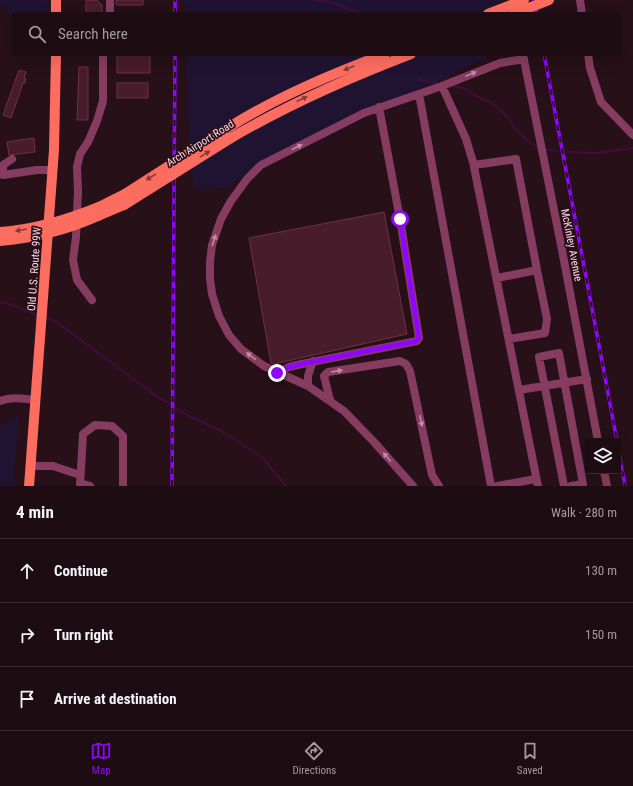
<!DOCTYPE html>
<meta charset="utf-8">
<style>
:root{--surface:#1d0c12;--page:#2a1a20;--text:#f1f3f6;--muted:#a09b9f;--line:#3b2c32;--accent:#8f06fb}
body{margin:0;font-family:"Roboto Condensed",sans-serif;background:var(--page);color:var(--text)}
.controls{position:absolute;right:12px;bottom:12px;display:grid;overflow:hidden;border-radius:4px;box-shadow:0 4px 16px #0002}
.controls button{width:36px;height:36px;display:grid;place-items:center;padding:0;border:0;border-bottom:1px solid var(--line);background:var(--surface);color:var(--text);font:20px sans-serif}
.stop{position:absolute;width:12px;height:12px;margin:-9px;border:3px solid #8f06fb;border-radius:50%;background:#fff}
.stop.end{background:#8f06fb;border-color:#fff;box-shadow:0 1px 4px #0008}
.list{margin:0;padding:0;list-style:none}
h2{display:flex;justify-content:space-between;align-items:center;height:52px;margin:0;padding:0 16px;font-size:17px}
h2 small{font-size:13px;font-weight:400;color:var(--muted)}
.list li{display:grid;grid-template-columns:26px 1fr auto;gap:12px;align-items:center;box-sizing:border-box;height:64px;padding:0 16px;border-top:1px solid var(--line)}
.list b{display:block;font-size:15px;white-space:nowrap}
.list em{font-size:13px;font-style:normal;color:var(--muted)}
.icon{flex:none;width:22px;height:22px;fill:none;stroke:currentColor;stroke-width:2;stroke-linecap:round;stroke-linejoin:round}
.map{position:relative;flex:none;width:633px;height:486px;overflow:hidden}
.search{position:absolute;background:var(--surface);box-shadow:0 4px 16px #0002;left:12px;right:12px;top:12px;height:44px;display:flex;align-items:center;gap:10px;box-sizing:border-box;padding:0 14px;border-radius:4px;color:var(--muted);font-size:15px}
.sheet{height:244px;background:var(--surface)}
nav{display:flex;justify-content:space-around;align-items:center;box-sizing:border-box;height:56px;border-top:1px solid var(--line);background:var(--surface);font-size:11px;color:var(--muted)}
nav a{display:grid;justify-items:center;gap:2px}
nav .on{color:var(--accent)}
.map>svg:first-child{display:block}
</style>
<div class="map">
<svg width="633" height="486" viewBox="0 0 633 486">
<rect width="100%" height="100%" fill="#271018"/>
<path fill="#201331" d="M0,0H48L47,14H14V22L0,2Z
M184,0H499L502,14H185Z
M186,54H493L224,188L194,189L190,162Z
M20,412L13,486H0V427Z"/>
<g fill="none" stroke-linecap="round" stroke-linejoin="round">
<path stroke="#450b3f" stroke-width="2" d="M315,0C331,2 345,5 358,14
M418,79L439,84
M451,86L463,88L484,100L489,101L501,110L511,121C512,129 532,145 539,147
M544,149L558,151
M567,152L597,153L633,148
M0,302L7,303L38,315
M44,317L55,321L155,395L187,415L223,432L262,457L286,486"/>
</g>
<path fill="#471c2b" stroke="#732f46" d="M86,0H97L102,5V14H86Z
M116,0H143V5H116Z
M117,54H150V73H117Z
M79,67H88V120H77Z
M19,70L26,72L24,78L26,79L25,83H23L11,118L3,115Z
M117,83H148V98H117Z
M34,138L35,152L9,155L7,142Z
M384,212L407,334L274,364L271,363L249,238Z"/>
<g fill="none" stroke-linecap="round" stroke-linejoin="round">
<path stroke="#853c60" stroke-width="8" d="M110,0V14
M580,0L582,14
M588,54L590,68L601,102L633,135
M523,55L562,250L598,441
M442,86L466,139L473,162L538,486
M419,94L491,486
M12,159L3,165V175L37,170H53
M474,165L516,159L537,270
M497,278L537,270L547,319L545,333L509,339
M92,300L77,280L73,260L76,237L78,191L77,167L80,154L88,142L97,121L103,101V54
M277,373L289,367L302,364L417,341L419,338L400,219L379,107
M308,386V376L313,361
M519,390L587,379
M330,400L324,376L328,372L400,361L406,364L410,371L432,475L439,486
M0,401C12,396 24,399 36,400
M31,466H53L80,475
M604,471L607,486
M80,483L90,486
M80,486L83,434L95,425L112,426L123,436V486
M413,486L374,442L344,411L308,386L264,366L241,349L229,335L219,316L212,294L210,279V262L212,245L221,219L231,201L247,179L261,165L364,113L442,86L500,63L524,59
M497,486L536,479
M564,486L539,357L559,353L583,484L571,486"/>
<path stroke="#fc6d5f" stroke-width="10" d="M56,14V0
M231,126C279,96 332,74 385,54
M231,138C289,104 348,78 411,54
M99,207L125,194
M98,216L124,205
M29,486L54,150L56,54"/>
<g stroke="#8f06fb" stroke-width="3.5">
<path id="rail" d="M534,0L537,14
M175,14V0
M544,54L617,441
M618,447L625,486
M172,486L175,54"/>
</g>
<use href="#rail" stroke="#271018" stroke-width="2" stroke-dasharray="6" stroke-linecap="butt"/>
<path stroke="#fc6d5f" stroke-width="10" d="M488,14L524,0
M513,14L549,0
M125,194L231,126
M124,205L231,138
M0,232C34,230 67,220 99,207
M0,241C34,238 67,230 98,216"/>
</g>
<defs><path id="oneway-solid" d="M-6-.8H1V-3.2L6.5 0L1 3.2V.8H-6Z"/></defs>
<g fill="#873a38">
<use href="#oneway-solid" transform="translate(349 68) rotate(157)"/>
<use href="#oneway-solid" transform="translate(302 99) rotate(-25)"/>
<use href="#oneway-solid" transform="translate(205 154) rotate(-32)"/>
<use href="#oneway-solid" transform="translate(151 177) rotate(148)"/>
<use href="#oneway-solid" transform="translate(21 230) rotate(170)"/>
</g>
<g fill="#c289a4">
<use href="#oneway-solid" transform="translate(471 74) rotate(-22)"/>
<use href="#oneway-solid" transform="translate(297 147) rotate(-27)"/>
<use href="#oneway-solid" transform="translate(214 240) rotate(-72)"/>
<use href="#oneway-solid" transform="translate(251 356) rotate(-144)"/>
<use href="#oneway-solid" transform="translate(337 371) rotate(-9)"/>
<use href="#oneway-solid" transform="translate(421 421) rotate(78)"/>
<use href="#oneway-solid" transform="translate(387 457) rotate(-130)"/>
</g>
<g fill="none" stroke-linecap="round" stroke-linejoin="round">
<path stroke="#8f06fb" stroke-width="5" d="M277,373L289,367L302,364L416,341L419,338L400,219"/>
</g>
<g text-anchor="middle" stroke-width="3.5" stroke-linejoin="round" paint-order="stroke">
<g font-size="11" fill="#fed6e7" stroke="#271018">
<text transform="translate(200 143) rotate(-32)" y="4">Arch Airport Road</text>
<text transform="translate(572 245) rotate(79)" y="4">McKinley Avenue</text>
<text transform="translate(34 269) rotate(-86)" y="4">Old U.S. Route 99W</text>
</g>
</g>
</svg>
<div class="controls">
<button><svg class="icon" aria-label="layers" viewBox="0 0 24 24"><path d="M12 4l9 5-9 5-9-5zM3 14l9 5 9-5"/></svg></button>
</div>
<div class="stop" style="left:400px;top:219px"></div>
<div class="stop end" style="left:277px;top:373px"></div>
<div class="search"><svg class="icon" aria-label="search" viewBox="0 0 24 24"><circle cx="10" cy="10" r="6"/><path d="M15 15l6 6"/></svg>Search here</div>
</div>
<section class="sheet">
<h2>4 min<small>Walk · 280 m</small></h2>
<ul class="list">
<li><svg class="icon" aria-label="ahead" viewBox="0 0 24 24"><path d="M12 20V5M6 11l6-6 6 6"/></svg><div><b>Continue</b></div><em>130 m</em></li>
<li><svg class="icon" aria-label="right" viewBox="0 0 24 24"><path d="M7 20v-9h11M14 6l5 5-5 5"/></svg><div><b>Turn right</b></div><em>150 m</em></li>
<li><svg class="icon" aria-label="arrive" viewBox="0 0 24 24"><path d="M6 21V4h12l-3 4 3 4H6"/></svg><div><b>Arrive at destination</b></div></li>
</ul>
</section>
<nav>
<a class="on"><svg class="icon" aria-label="map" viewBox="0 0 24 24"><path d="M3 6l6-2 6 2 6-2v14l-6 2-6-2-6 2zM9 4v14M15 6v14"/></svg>Map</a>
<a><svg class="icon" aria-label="directions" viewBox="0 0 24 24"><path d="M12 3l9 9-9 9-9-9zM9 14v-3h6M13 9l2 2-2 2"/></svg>Directions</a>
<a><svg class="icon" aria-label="saved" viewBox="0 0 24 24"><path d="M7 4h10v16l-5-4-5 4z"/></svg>Saved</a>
</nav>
